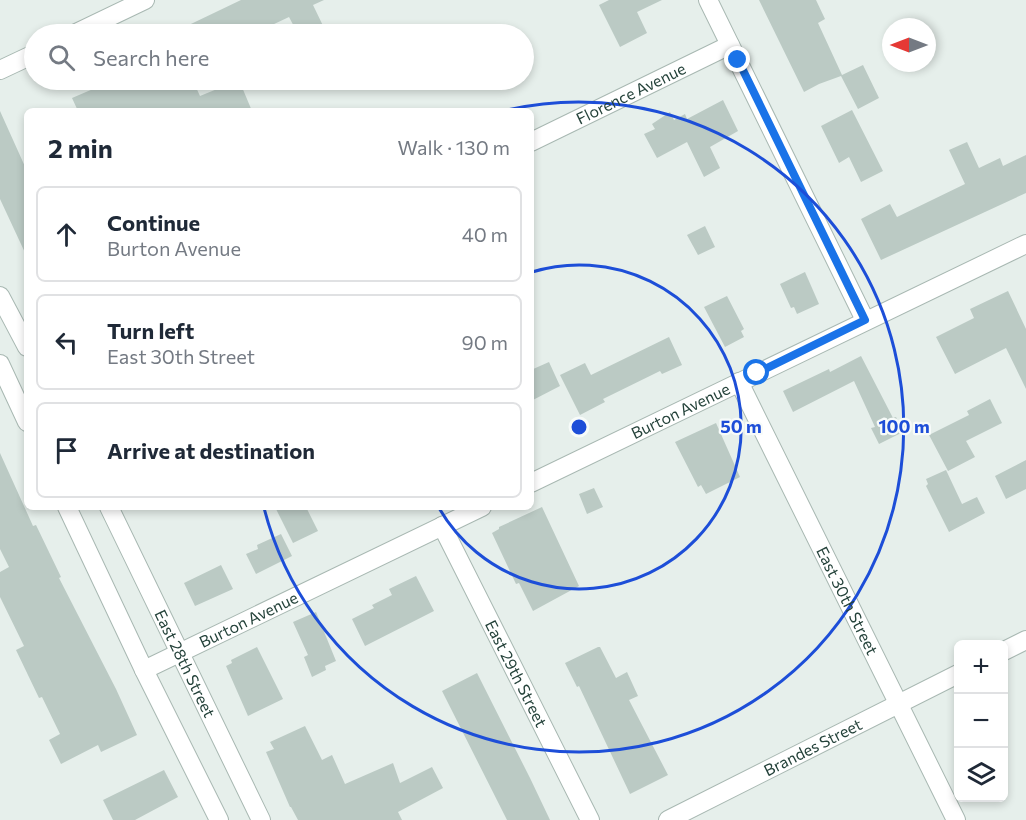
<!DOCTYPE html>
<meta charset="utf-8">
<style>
:root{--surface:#fff;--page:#f6f6f7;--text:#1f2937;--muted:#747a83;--line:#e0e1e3}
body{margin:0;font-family:Commissioner,sans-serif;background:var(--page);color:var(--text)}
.controls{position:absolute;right:18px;bottom:18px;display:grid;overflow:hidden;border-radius:9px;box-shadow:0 3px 9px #0003}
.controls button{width:54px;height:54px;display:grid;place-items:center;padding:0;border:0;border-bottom:2px solid var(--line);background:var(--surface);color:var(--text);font:30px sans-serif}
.compass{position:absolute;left:882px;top:18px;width:54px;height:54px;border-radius:50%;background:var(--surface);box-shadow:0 3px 9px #0003;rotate:270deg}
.stop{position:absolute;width:18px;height:18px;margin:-14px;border:4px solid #1a73e8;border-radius:50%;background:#fff}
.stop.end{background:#1a73e8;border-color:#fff;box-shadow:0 2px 6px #0008}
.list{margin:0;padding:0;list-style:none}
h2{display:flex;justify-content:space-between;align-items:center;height:78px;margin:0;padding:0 24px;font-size:26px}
h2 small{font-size:20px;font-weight:400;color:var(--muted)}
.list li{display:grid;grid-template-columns:39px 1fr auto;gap:18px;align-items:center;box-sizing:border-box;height:96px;margin:0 12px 12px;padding:0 12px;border:2px solid var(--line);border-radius:9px}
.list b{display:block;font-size:22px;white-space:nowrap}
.list p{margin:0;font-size:20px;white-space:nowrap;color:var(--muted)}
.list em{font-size:20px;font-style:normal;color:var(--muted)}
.icon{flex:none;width:33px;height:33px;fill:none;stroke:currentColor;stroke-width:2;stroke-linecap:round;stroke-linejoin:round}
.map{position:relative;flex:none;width:1026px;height:820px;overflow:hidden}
.search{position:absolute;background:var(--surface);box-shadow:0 3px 9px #0003;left:24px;top:24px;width:510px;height:66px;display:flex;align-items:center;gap:15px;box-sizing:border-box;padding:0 21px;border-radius:33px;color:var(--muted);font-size:22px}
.panel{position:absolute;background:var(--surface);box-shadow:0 3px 9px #0003;left:24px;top:108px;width:510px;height:402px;border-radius:9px}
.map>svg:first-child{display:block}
</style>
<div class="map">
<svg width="1026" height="820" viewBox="0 0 1026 820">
<rect width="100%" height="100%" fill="#e6efeb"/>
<path fill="#bbcac4" d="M241,0H324L313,5L327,34H298L289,17L253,34L250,27L235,34H170Z
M609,0H662L637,12L647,33L620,47L599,5Z
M759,0H816L825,19L818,23L842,75L863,65L879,98L858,109L841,76L819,84L804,92Z
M114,80H174L175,90L194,83L200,96L239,80L252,111H78L72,98Z
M723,100L738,131L710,147L720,168L704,177L687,142L657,158L644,134L655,129L652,124L670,112L674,120L685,114L687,119Z
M852,110L883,171L861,182L849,157L839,163L821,126Z
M0,111L27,171V257L0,199Z
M967,142L979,168L1000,158L1003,166L1026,155V193L881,260L861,219L890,204L897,217L965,184L949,150Z
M705,226L715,247L698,255L687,235Z
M805,272L819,304L797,314L794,307L791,308L780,284Z
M1008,291L1026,329V389L1006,348L955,374L936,337L974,318L970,309Z
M727,296L744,329L741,331L744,337L725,347L704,307Z
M669,337L682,365L662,374L660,371L603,399L605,402L580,415L560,375L585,363L591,375Z
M861,356L893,418L896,417L903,432L879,444L871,428L875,427L854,381L793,412L783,391L829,369L830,372Z
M549,362L560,386L531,401V370Z
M990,399L1002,423L966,441L975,457L948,471L929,435L969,415L967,411Z
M716,423L740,477L706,494L701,485L698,487L675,442Z
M0,453L33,526L36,525L61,577L59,578L116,689L137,735L101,752L98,745L61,764L49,740L60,734L42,697L39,698L16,650L24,646L0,597V572L9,567L0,549Z
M1026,460V489L1006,499L995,476Z
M946,470L962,504L977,497L985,513L949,532L926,486L928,484L926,479Z
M594,488L603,507L587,514L579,494Z
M275,507H306L318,531L293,543Z
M542,507L579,586L533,611L519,583L516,584L492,533L499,529V527Z
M281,534L292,556L256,574L246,554L258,549L257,545Z
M221,565L233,589L195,606L184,583Z
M416,576L434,611L365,646L352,619L374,608L372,605L392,595L389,589Z
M316,612L336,661L325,666L326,670L312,677L304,657L308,655L293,622Z
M257,647L283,699L248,716L226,666L232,663L231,660Z
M598,647H600L616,678L627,672L638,696L629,700L668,775L630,794L579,686L577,687L565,663Z
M477,673L530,778L550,820H507L442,691Z
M305,726L322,760L332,755L345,784L393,763L400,783L432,767L443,788L398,812L402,820H298L291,807H290L266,752L274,749L270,742Z
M164,770L178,797L135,820H113L103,800Z"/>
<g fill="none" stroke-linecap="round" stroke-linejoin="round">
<g stroke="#a8b8b2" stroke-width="20">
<g id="minor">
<path d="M708,0L865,320"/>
<path d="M74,34L145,0"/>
<path d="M0,70L34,54"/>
<path id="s1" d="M531,142L730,45"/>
<path id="s2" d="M739,382L956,820"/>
<path id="s3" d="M442,526L590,820"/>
<path d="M1004,651L1026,640"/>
<path id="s4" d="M668,820L958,674"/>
</g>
</g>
<g stroke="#a8b8b2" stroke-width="20">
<g id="tertiary">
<path d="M0,296L27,347"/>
<path d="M0,364L27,422"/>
<path id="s5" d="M531,483L1026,244"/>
<path d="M67,507L144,670L219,820"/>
<path id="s6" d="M109,507L261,820"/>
<path id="s7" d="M144,670L482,507"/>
</g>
</g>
<use href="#minor" stroke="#fff" stroke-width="18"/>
<use href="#tertiary" stroke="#fff" stroke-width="18"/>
</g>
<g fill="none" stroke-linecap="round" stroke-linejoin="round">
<path stroke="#1a73e8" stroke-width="8" d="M738,60L865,320L757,373"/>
</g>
<g fill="none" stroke="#1d4ed8" stroke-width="3">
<path d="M532 272A162 162 0 1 1 439 508"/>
<path d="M503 111A325 325 0 1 1 264 508"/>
</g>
<g text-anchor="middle" stroke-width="4.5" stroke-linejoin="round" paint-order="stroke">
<g font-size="16" fill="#24423a" stroke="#f7fbf9">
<text dy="6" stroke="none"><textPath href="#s1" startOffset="111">Florence Avenue</textPath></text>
<text dy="6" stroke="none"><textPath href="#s5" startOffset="166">Burton Avenue</textPath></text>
<text dy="6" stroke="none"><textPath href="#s2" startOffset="244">East 30th Street</textPath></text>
<text dy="6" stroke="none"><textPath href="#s7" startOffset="116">Burton Avenue</textPath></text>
<text dy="6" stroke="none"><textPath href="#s6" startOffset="174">East 28th Street</textPath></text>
<text dy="6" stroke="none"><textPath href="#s3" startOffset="165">East 29th Street</textPath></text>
<text dy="6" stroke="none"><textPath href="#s4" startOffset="162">Brandes Street</textPath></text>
</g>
</g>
<circle cx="579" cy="427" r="9" fill="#1d4ed8" stroke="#f7fbf9" stroke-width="3"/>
<g font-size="18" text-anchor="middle" font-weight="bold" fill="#1d4ed8" stroke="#f7fbf9" stroke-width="4.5" stroke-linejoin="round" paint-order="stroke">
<text x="741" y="433">50 m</text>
<text x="904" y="433">100 m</text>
</g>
</svg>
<div class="controls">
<button>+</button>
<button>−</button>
<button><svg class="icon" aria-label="layers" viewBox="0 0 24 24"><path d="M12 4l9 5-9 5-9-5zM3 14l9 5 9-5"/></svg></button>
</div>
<svg class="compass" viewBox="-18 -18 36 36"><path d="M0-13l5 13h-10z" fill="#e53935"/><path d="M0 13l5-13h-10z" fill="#747a83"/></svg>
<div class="stop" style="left:757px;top:373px"></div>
<div class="stop end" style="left:738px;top:60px"></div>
<div class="search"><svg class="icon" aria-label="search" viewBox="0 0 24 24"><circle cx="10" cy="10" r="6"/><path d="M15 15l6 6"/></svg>Search here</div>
<section class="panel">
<h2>2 min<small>Walk · 130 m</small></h2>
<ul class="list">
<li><svg class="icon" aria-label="ahead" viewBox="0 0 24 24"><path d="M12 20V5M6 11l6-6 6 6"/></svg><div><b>Continue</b><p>Burton Avenue</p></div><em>40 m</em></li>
<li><svg class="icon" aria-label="left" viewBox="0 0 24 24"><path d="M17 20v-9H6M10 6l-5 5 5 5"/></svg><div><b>Turn left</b><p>East 30th Street</p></div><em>90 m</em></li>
<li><svg class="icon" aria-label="arrive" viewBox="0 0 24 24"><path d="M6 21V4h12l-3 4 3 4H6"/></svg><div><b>Arrive at destination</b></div></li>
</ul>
</section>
</div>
